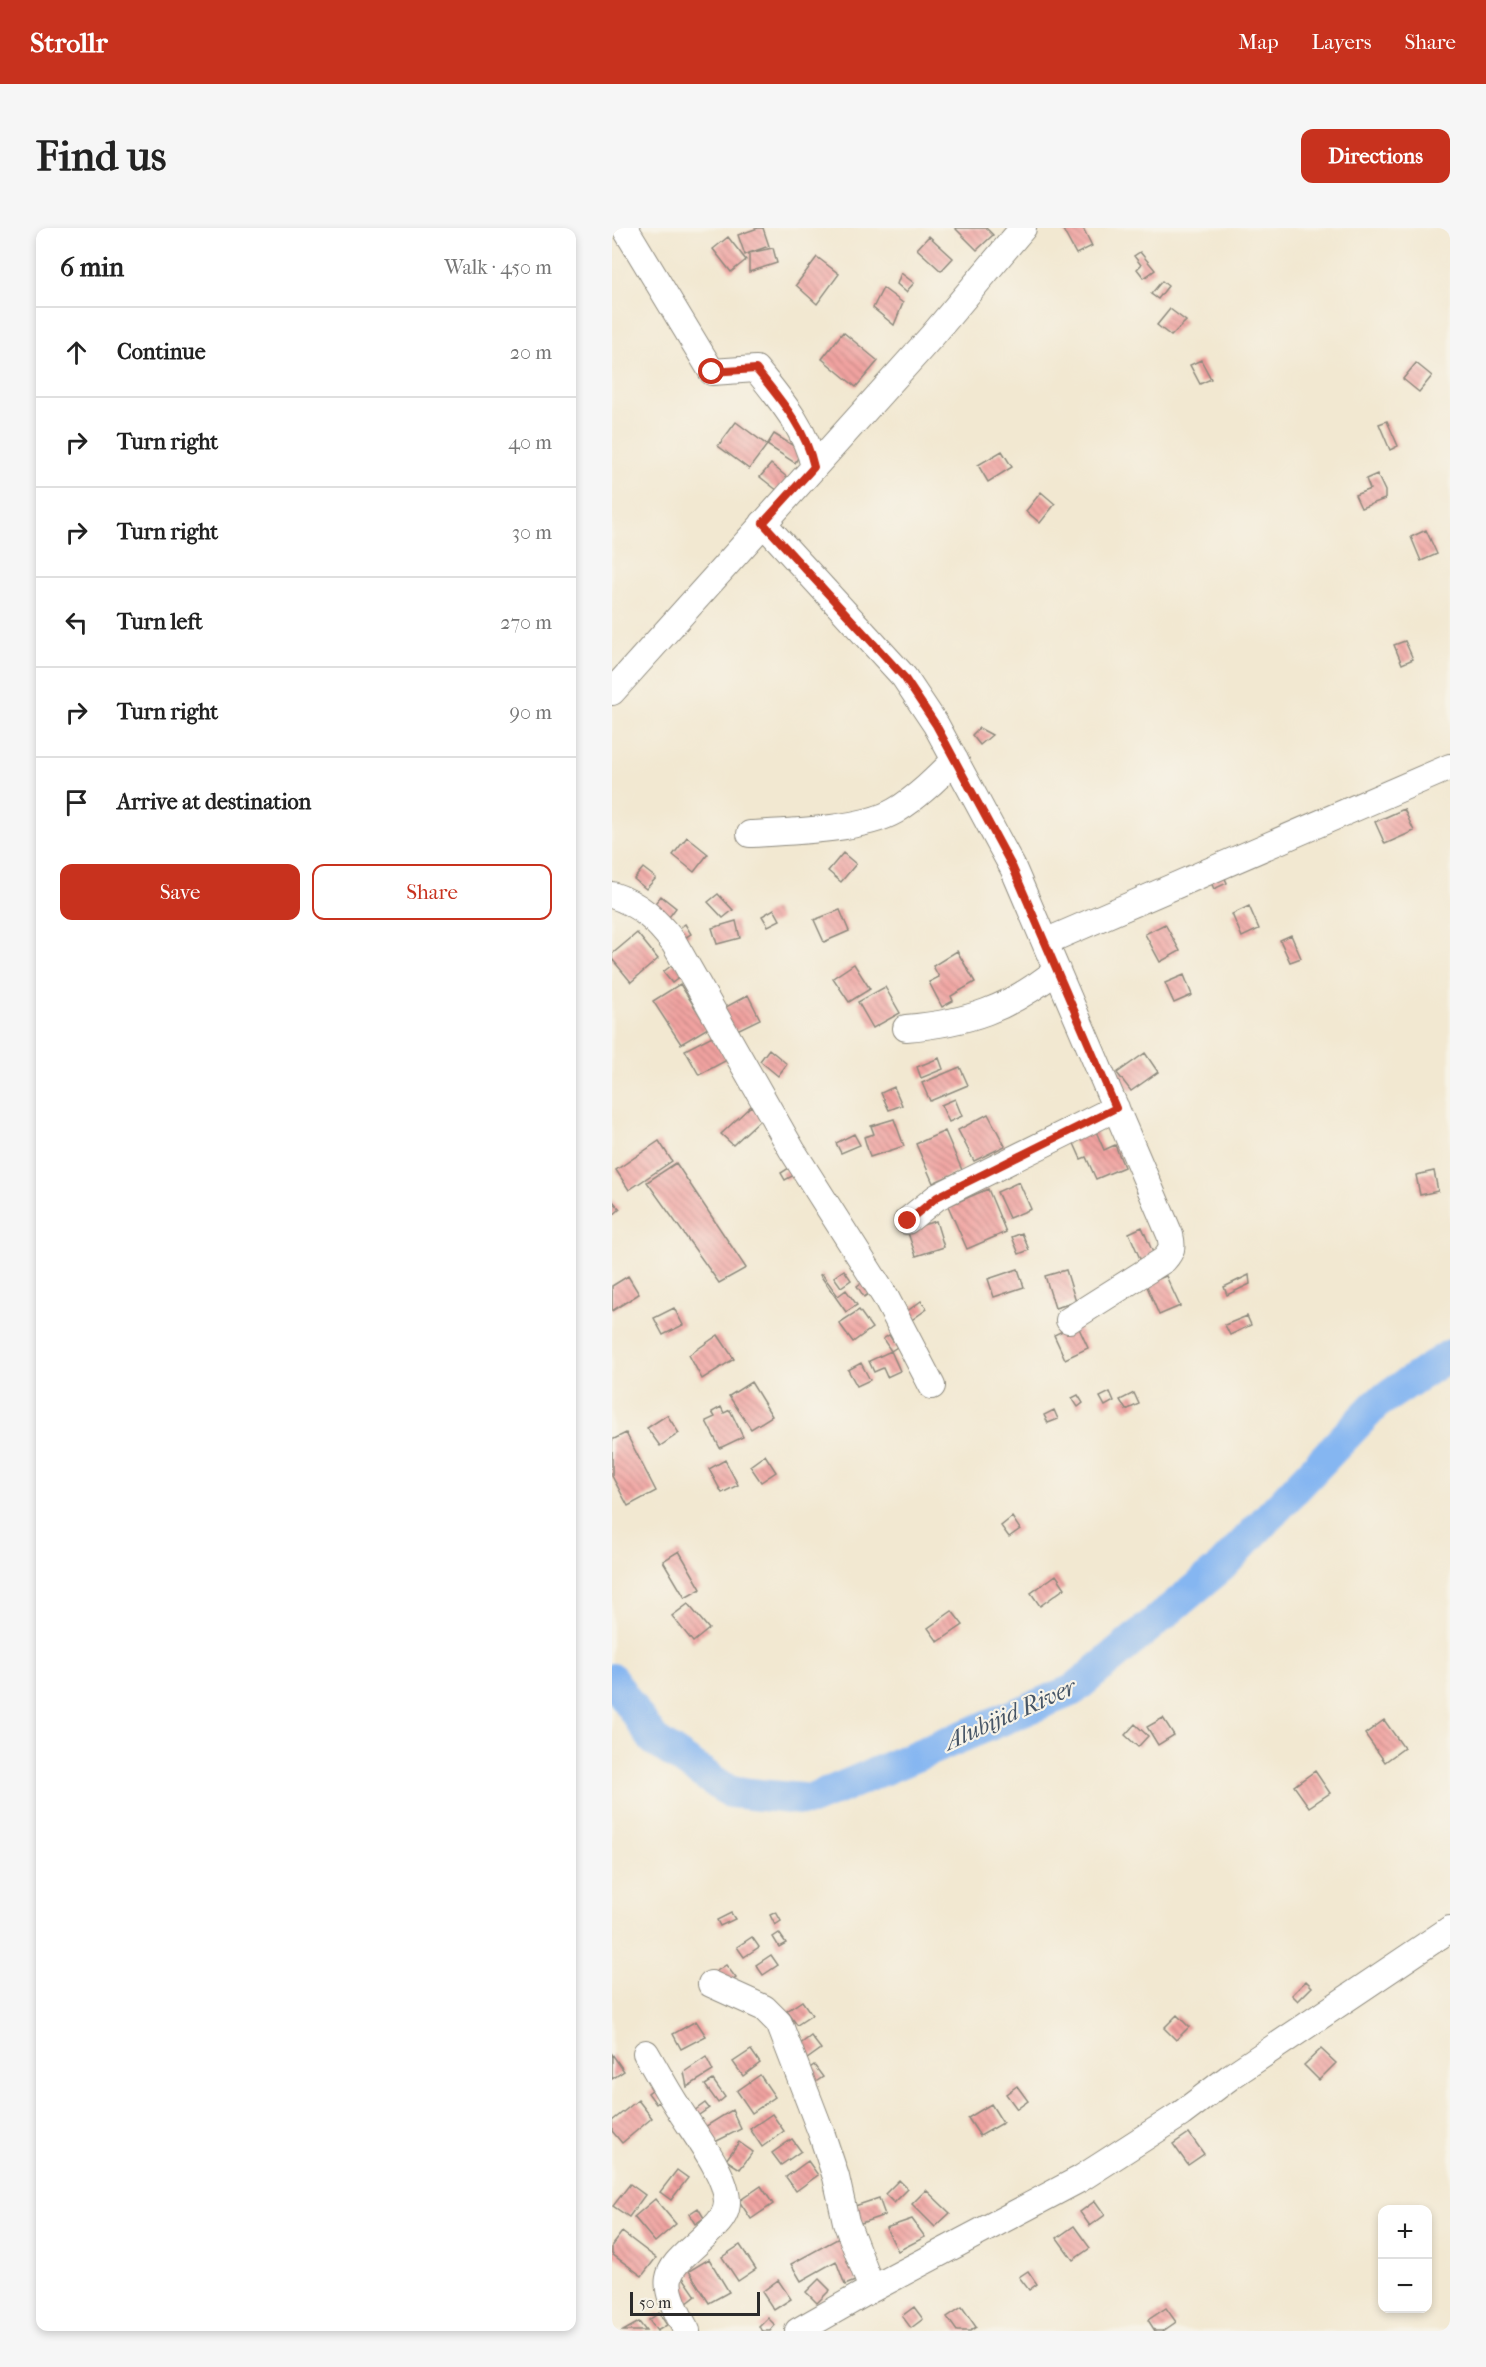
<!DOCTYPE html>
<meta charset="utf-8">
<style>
:root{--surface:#fff;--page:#f6f6f6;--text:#222;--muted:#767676;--line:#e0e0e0;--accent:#c8321e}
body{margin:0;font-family:"IM FELL French Canon",serif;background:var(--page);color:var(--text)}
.controls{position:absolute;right:18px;bottom:18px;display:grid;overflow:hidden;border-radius:12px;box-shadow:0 3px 9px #0003}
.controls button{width:54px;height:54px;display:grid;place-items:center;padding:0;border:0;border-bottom:2px solid var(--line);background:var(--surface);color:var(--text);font:30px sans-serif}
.scale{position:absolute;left:18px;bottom:15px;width:130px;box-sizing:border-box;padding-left:6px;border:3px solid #2b2b2b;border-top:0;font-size:16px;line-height:21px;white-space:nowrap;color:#2b2b2b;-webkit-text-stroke:4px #f7f3e8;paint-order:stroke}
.stop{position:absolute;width:18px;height:18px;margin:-14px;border:4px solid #c8321e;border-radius:50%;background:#fff}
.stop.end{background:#c8321e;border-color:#fff;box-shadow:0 2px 6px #0008}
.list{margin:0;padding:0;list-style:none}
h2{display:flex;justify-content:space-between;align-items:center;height:78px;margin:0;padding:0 24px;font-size:26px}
h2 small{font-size:20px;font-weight:400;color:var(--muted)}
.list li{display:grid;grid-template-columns:39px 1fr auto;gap:18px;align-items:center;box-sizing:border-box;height:90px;padding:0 24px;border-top:2px solid var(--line)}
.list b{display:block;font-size:22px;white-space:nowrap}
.list em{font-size:20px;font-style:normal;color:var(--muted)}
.actions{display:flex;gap:12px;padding:18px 24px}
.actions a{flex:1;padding:14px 0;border:2px solid var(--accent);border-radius:12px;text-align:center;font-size:21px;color:var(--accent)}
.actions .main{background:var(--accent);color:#fff}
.icon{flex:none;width:33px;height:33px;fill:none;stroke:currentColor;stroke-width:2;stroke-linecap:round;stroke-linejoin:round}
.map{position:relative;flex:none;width:838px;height:2103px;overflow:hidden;border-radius:12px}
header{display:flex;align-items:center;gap:36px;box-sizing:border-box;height:84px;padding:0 30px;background:var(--accent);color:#fff}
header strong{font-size:28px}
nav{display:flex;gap:33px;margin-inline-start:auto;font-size:21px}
.intro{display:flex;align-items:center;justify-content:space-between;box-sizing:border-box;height:144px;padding:0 36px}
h1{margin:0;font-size:42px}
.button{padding:15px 27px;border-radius:12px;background:var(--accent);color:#fff;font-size:21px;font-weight:700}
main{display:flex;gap:36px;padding:0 36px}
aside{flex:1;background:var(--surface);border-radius:12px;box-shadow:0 3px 9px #0003}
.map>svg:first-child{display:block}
</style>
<header>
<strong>Strollr</strong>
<nav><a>Map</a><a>Layers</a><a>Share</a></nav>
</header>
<div class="intro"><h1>Find us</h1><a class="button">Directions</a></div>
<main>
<aside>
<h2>6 min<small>Walk · 450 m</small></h2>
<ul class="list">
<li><svg class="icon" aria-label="ahead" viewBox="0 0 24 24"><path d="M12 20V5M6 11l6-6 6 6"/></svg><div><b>Continue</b></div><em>20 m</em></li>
<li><svg class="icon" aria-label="right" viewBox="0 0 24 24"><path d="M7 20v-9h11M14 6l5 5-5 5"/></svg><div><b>Turn right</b></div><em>40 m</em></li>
<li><svg class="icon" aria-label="right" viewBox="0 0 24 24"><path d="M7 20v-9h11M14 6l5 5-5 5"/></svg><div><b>Turn right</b></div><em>30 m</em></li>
<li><svg class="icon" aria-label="left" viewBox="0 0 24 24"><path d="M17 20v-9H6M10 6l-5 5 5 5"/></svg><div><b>Turn left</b></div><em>270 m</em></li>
<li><svg class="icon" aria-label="right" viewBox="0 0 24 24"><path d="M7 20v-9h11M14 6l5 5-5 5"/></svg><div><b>Turn right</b></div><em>90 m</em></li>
<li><svg class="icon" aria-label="arrive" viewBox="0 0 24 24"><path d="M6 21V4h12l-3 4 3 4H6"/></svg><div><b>Arrive at destination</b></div></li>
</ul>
<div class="actions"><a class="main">Save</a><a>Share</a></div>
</aside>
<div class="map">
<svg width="838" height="2103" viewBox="0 0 838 2103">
<defs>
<pattern id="building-back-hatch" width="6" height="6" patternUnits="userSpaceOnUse" patternTransform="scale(1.5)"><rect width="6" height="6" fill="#f1a3a0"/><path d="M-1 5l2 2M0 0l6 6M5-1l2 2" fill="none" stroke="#c38583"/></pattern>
</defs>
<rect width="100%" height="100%" fill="#f7f3e8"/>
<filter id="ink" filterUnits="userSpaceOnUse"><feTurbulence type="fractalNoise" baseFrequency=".0167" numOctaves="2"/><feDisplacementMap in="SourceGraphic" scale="12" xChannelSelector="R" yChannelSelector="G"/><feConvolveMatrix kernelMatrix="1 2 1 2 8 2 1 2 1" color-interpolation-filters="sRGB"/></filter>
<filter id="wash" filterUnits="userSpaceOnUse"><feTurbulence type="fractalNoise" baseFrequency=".008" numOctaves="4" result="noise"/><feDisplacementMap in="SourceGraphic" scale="24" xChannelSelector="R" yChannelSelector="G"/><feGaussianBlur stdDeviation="1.35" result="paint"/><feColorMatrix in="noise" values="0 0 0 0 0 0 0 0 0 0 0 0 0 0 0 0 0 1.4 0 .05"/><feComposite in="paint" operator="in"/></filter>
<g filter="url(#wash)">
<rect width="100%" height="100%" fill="#f2e8d1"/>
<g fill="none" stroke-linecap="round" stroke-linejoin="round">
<path stroke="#85b6f1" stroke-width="32" d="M0,1451L42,1512L118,1564L199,1572L461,1462L609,1339L764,1176L838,1127"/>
</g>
<g id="blocks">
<path fill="url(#building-back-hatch)" d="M146,0H151L157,18L137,25L161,20L165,35L137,44V25L133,27L126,7Z
M343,0H374L381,7L365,22Z
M450,0H471L480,18L464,26Z
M317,8L341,30L329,43L305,21Z
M116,9L134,32L119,44L101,21Z
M528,24L543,42L532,50L525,41L529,37L522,28Z
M205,29L227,46L205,76L184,57Z
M289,45L302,55L294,64L285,56Z
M550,53L556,58L546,71L539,66Z
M271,60L291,75L282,97L261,80Z
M558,81L574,93L559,108L545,97Z
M231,104L266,133L244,159L210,131Z
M589,132L599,151L588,156L578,137Z
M804,135L820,148L807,164L791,151Z
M775,193L786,218L778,222L767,196Z
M124,194L155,217L137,241L106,218Z
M162,206L190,223L183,235L155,217Z
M390,223L400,239L376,254L366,237Z
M159,236L176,250L166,263L148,249Z
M765,246L773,263V271L749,280L743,267L758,261L754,251Z
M429,264L443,276L428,295L414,283Z
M814,302L825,326L809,333L799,309Z
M793,413L801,431L790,436L782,417Z
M367,500L380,507L368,517L360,507Z
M792,581L802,603L773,616L763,594Z
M75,609L96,626L82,644L61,627Z
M231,625L244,636L229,654L216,643Z
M608,639L615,655L602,661L595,645Z
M31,640L44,650L34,661L22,651Z
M106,666L121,682L111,690L96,674Z
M49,668L64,680L54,693L39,680Z
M637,678L647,701L630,709L620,686Z
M162,681L168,692L156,698L150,688Z
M228,682L237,703L212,714L202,692Z
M124,693L128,710L105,716L100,700Z
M73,696L79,706L68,713L62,704Z
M553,696L568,723L548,734L533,706Z
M25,705L46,731L19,754L0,731V726Z
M679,707L689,730L678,734L668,712Z
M345,723L363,754L339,768L341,773L330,779L317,754L327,749L321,738Z
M64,734L72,746L60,755L51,744Z
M242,736L258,761L237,774L221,750Z
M572,747L580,767L562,775L553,755Z
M68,756L96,800L69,816L41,773Z
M273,759L288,785L261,800L246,774Z
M136,767L148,791L117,806L105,784Z
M104,806L115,832L87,847L73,822Z
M157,821L175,836L166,848L148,833Z
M533,825L546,844L519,863L505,845Z
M327,830L331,841L309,850L305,839Z
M348,839L356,857L318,873L310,855Z
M282,859L290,877L277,882L269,865Z
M343,871L350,888L337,894L329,877Z
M139,878L150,890L121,917L109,906Z
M376,886L393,918L362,933L346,902Z
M282,891L292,918L258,929L252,909L262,906L259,898Z
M483,901L492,922L503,917L512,939L484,951L474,929L469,931L460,911Z
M333,903L350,942L321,955L304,916Z
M242,906L248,917L229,925L224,915Z
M47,913L60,933L17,962L4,942Z
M64,935L134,1040L107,1055L35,954Z
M180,938L184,946L173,952L169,945Z
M822,943L826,963L808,967L804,947Z
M407,954L419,981L397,990L385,964Z
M376,961L394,1004L355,1021L336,978Z
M0,972L8,981L0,988Z
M324,993L332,1019L304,1028L295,1002Z
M530,999L542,1027L529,1033L517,1005Z
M410,1005L417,1022L407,1026L400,1009Z
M406,1041L412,1059L382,1069L376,1051Z
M232,1042L239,1052L229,1059L222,1049Z
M454,1042L464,1074L443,1080L433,1048Z
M210,1046L226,1068L234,1062L245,1077L234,1084L208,1047Z
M637,1047L638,1056L615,1067L612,1059Z
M16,1048L27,1066L0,1083V1058Z
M554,1048L568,1078L547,1087L534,1056Z
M255,1051L262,1062L252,1069L245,1058Z
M309,1073L315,1081L291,1098L286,1090Z
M62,1080L71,1097L51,1107L42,1090Z
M247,1082L260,1100L241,1114L227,1095Z
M635,1088L639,1097L618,1107L613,1097Z
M465,1096L476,1120L453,1131L442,1107Z
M106,1107L122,1131L90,1151L77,1127Z
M277,1107L285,1119L279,1123L271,1111Z
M279,1123L288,1143L275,1149L271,1140L262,1144L257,1133Z
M249,1135L258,1152L245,1158L236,1142Z
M139,1154L160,1188L139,1201L117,1168Z
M498,1164L502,1173L493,1178L488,1169Z
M522,1165L527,1176L514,1182L508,1172Z
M466,1167L471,1175L466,1179L460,1170Z
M109,1179L112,1185L118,1182L131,1209L108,1220L94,1193L103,1189L100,1184Z
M442,1182L446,1191L436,1195L432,1187Z
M55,1187L67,1205L48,1218L35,1200Z
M14,1205L44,1263L16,1278L0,1248V1212Z
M153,1227L164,1244L149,1254L138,1238Z
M113,1232L126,1257L110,1265L97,1241Z
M400,1289L408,1301L397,1309L389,1298Z
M67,1323L89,1361L73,1370L51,1333Z
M444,1347L453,1360L428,1378L419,1365Z
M76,1376L97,1401L81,1414L60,1388Z
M340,1383L351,1397L326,1414L316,1400Z
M551,1490L562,1507L546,1517L535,1499Z
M772,1492L792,1520L773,1534L753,1506Z
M523,1496L536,1508L526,1519L513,1507Z
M703,1543L718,1565L697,1579L682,1558Z
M164,1684L169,1693L163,1697L158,1687Z
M119,1685L123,1691L108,1698L105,1692Z
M167,1705L174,1715L167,1719L161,1709Z
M140,1709L147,1719L132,1729L125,1719Z
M159,1727L166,1737L151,1747L144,1737Z
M114,1737L124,1750L112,1758L102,1745Z
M694,1753L700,1759L686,1773L680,1767Z
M190,1773L200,1787L185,1797L175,1783Z
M565,1787L577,1799L564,1812L552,1800Z
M84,1793L94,1808L69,1821L61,1806Z
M199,1808L209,1821L188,1836L179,1823Z
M709,1821L724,1835L707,1852L692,1837Z
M139,1822L148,1835L131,1848L121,1834Z
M0,1826L12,1843L0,1851Z
M94,1829L101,1843L75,1859L72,1844Z
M202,1837L211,1849L199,1857L191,1845Z
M148,1847L163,1869L140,1885L125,1863Z
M101,1852L113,1869L106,1875L93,1857Z
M45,1858L53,1869L44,1876L36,1865Z
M405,1858L416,1873L405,1881L394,1866Z
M26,1872L40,1890L10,1915L0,1903V1893Z
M93,1875L97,1880L81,1891L78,1886Z
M379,1876L391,1895L368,1908L356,1890Z
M120,1882L129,1901L101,1915L91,1900Z
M160,1886L172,1903L150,1919L138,1901Z
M577,1905L592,1926L576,1937L561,1916Z
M180,1911L189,1923L169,1937L160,1925Z
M127,1914L141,1924L128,1941L114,1932Z
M196,1933L206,1947L184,1963L174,1949Z
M65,1942L76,1950L59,1972L48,1964Z
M287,1952L296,1961L282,1975L273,1966Z
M18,1956L33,1967L17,1989L1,1978Z
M149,1958L161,1976L139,1991L127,1973Z
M314,1962L338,1985L323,1999L300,1976Z
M267,1970L273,1987L246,1996L240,1979Z
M43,1971L64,1996L43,2014L22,1989Z
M483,1973L493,1987L478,1998L468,1984Z
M86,1980L92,1990L83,1996L77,1986Z
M300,1991L313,2009L286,2023L274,2000Z
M462,1998L478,2020L461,2032L445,2010Z
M10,2004L44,2030L30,2048L0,2026V2017Z
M227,2010L248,2051L233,2057L224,2033L189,2053L179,2036Z
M128,2017L144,2041L126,2053L110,2029Z
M97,2031L117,2064L97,2075L77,2043Z
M416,2043L425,2056L417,2062L407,2049Z
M70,2048L84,2068L74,2076L59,2055Z
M207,2051L218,2062L205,2075L194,2064Z
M166,2052L179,2071L162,2082L150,2064Z
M302,2079L311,2091L299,2100L290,2088Z
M350,2079L364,2099L358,2103H345L335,2089Z
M554,2080L564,2094L551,2103H543L536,2092Z
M47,2085L55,2097L45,2103L37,2092Z
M156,2090L163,2097L158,2103H151L147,2099Z
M27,2094L34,2103H11Z"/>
</g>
</g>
<g filter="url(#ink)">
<use href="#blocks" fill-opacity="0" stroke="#8e8a7e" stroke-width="1.5"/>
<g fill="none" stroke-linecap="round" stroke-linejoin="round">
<g stroke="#8e8a7e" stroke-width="28">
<path id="minor" d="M13,0L100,144L144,141C168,171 194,201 202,239
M151,295L292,449L324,497L401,640L558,1007C561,1019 560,1023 552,1032L457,1092
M0,464L320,108L411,0
M138,606C175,604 251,602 283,583C305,570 325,550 343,532
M0,667C28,676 45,693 62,715L180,922L274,1070L320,1158
M433,714L838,539
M294,800C355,795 397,781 445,742
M295,993L325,969L504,880
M99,1756L152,1780L167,1795L209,1904L224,1949L234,1994L260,2061
M34,1825C45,1844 55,1863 67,1881C81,1904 115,1946 115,1974C115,1985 108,1994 100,2001C58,2043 40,2041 75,2103
M186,2103L260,2061L468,1951L569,1886L618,1849L838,1701"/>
</g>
<use href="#minor" stroke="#fff" stroke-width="26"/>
</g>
</g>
<g fill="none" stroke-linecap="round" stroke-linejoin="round" filter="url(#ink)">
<path stroke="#c8321e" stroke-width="8" d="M100,144L144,141C168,171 194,201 202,239L151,295L292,449L324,497L401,640L504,880L325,969L296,993"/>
</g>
<g text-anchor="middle" stroke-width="4.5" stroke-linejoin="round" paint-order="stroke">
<g font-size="24" font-style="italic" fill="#465566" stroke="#f7f3e8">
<text transform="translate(398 1486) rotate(-24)" y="8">Alubijid River</text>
</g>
</g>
</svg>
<div class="controls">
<button>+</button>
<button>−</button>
</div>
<div class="scale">50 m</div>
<div class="stop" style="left:100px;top:144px"></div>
<div class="stop end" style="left:296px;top:993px"></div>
</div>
</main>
